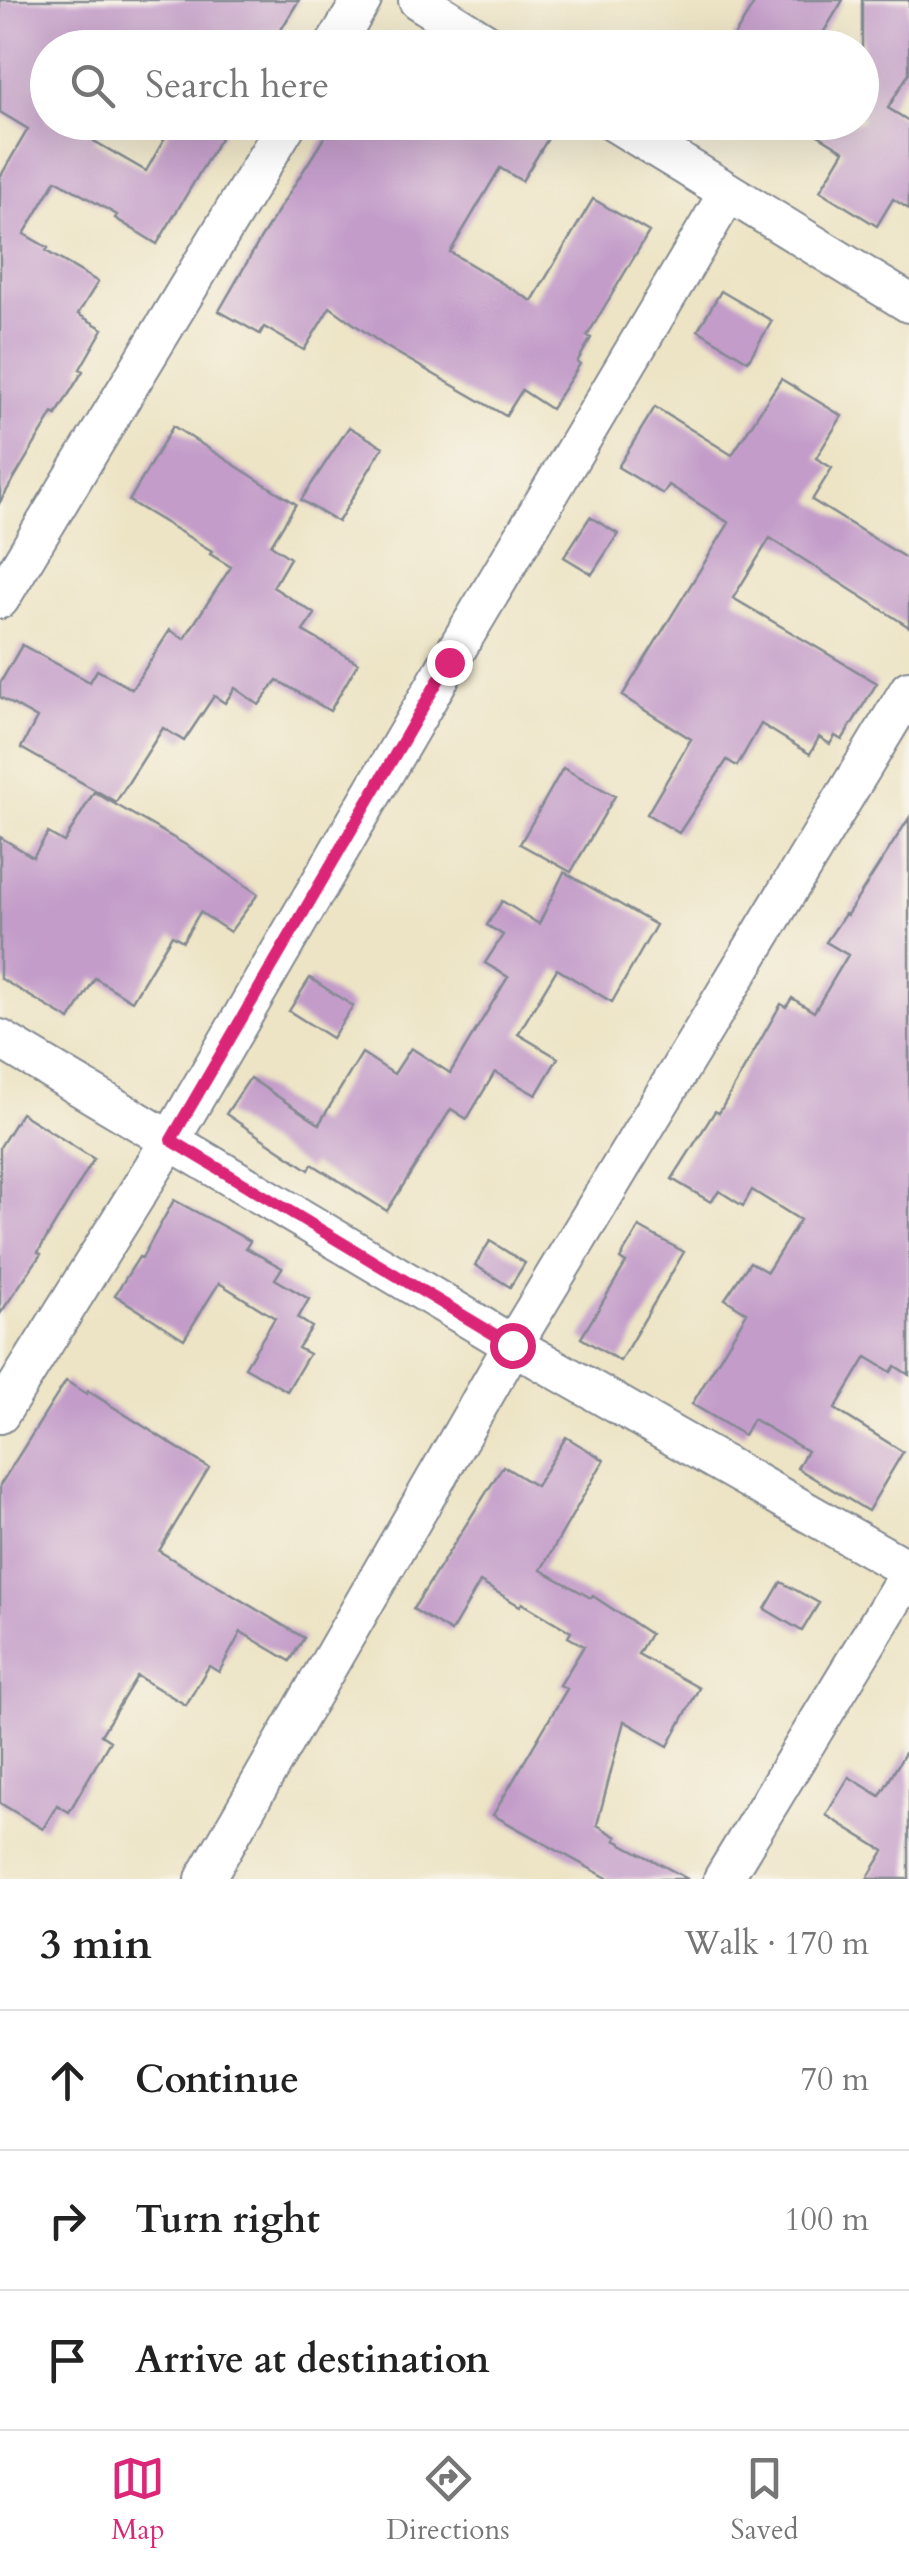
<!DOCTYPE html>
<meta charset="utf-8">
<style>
:root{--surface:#fff;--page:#f6f6f6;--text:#222;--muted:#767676;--line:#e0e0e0;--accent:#db2777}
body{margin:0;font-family:Cardo,serif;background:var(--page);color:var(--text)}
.stop{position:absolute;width:30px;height:30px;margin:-22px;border:8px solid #db2777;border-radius:50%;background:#fff}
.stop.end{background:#db2777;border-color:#fff;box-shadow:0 2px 10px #0008}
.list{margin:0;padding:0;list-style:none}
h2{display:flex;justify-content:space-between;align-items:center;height:130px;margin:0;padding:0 40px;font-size:42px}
h2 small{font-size:32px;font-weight:400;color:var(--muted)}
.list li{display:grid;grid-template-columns:65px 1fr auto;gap:30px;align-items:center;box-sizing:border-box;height:140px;padding:0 40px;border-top:2px solid var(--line)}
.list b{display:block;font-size:38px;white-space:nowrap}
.list em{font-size:32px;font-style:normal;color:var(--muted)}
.icon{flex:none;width:55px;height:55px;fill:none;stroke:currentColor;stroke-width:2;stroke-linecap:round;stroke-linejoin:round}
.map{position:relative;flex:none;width:909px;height:1879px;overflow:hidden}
.search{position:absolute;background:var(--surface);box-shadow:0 10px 40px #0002;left:30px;right:30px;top:30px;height:110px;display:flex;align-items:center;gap:25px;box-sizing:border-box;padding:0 35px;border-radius:55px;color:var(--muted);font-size:38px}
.sheet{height:550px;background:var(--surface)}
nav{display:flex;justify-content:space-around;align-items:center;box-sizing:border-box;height:140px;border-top:2px solid var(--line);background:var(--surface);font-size:28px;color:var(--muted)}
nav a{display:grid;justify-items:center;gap:5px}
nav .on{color:var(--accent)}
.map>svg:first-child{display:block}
</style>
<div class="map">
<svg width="909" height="1879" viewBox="0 0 909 1879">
<rect width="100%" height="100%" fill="#f7f3e8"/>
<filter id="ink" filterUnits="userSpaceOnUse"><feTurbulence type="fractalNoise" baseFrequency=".01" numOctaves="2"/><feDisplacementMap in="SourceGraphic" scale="20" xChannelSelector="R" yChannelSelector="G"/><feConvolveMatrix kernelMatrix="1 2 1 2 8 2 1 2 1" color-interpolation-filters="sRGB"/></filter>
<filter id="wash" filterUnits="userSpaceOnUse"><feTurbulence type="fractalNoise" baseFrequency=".0048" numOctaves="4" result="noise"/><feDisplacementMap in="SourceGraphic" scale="40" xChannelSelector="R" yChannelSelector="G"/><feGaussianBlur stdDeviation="2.25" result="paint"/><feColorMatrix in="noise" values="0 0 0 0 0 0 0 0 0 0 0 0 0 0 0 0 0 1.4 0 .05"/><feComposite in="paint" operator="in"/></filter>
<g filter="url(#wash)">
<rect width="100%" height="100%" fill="#ede4c5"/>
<g id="blocks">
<path fill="#c39cc9" d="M0,0H299L270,48H48V122H105L94,141L146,171L174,122H230L157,244L115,218L117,215L56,180L24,234L48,248L46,251L98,282L78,314L103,329L80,369L83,371L56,415L53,413L0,502V177L28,129L0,112Z
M756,0H843L814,48H727Z
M862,0H909V73L888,108L909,121V209L893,199L877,226L820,191L844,151L797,122H862Z
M334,122H536L552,132L522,181L500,168L450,252L532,301L593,199L649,232L587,336L591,338L577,362L580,364L551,409L522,390L506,416L385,346L330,307L304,350L264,327L260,334L219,311L261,238Z
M721,291L772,321L748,361L698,330Z
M781,379L842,416L816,458L832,468L812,500L909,560V627L770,538L733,598L877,683L842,740L835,736L830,744L819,737L810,754L761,724L737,766L727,760L679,833L647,814L691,739L622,696L729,523L669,485L663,494L618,467L655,407L732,455Z
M173,426L296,504L271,545L290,558L273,587L315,614L303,631L358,663L330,711L277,680L259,705L235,688L225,703L214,696L184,741L163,728L116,802L21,748L37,718L0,697V683L22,645L90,682L97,670L132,689L170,630L184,639L231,567L210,554L212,551L129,501Z
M349,427L383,447L338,522L301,500Z
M590,517L618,534L592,574L564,557Z
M563,768L615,796L571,872L520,844Z
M94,792L191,848L258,894L230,932L200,912L183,941L172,935L132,1001L95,978L70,1020L0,978V837L33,857L48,833L64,842Z
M909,818V1375L895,1366L891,1372L866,1357L835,1409L903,1452L868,1511L797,1468L807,1451L753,1419L744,1435L692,1404L747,1313L725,1299L750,1262L767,1272L800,1220L752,1190L743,1206L719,1191L711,1202L672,1179L715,1111L719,1113L781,1004L786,1007L792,998L814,1012L848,955L826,942L845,914L847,915Z
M564,872L656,925L612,1002L557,969L518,1034L558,1058L536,1095L495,1072L467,1119L451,1109L387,1211L312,1164L309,1170L226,1114L250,1078L319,1124L362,1053L394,1074L411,1048L450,1073L508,977L485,963L503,935L487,925L502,901L539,924Z
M310,978L353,1006L332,1038L289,1011Z
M21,1113L94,1159L38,1252L41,1254L0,1314V1147Z
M174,1200L250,1241L246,1248L282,1268L275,1279L309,1299L298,1318L312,1327L298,1348L309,1354L287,1391L245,1367L275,1318L219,1283L184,1339L115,1295L139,1257L142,1258Z
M639,1227L684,1252L620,1361L581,1338L626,1263L620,1259Z
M490,1241L525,1263L510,1287L475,1265Z
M66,1381L87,1394L88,1391L209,1468L159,1551L304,1638L290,1661L241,1632L219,1672L209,1666L186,1705L137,1676L101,1735L110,1741L69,1812L57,1805L43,1829L0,1803V1485Z
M566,1437L604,1460L541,1570L591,1598L593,1596L650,1634L638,1654L699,1688L668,1746L624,1721L597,1825L617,1837L615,1840L688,1879H609L493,1815L567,1689L560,1685L584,1646L568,1637L571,1632L522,1603L520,1606L480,1582L451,1632L413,1609L503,1466L536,1486Z
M781,1582L819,1603L802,1631L765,1609Z
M909,1746V1879H867L884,1851L826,1815L849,1777L880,1796Z"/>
</g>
</g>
<g filter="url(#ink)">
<use href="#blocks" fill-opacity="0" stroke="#848a92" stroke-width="2.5"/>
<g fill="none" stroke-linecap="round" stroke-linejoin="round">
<g stroke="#848a92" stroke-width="42">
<path id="minor" d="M418,0L494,48
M333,48L362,0
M614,122L909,303
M0,599L288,122
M0,1039L513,1345L909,1570
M0,1414L171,1139L449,662L728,193
M205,1879L513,1345L909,690
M723,1879L909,1573"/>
</g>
<use href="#minor" stroke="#fff" stroke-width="38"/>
</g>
</g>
<g fill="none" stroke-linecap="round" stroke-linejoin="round" filter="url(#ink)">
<path stroke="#db2777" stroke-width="12" d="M449,662L171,1140L512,1345"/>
</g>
</svg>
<div class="stop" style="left:512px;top:1345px"></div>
<div class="stop end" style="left:449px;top:662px"></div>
<div class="search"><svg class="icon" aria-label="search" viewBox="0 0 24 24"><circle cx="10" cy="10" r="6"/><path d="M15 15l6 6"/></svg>Search here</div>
</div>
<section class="sheet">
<h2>3 min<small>Walk · 170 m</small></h2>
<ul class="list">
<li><svg class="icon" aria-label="ahead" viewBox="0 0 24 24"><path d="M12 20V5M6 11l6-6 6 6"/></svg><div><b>Continue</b></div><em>70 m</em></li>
<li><svg class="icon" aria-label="right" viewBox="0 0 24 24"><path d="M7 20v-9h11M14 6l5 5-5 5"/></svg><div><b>Turn right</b></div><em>100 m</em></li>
<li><svg class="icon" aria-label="arrive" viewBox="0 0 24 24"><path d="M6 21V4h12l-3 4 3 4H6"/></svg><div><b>Arrive at destination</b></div></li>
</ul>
</section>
<nav>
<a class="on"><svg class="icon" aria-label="map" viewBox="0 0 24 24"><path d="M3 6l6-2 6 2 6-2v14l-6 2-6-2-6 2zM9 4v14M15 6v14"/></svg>Map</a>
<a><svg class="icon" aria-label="directions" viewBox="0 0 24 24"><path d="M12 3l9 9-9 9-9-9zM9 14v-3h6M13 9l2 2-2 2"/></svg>Directions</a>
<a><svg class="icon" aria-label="saved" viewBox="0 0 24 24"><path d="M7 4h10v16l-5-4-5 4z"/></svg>Saved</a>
</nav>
